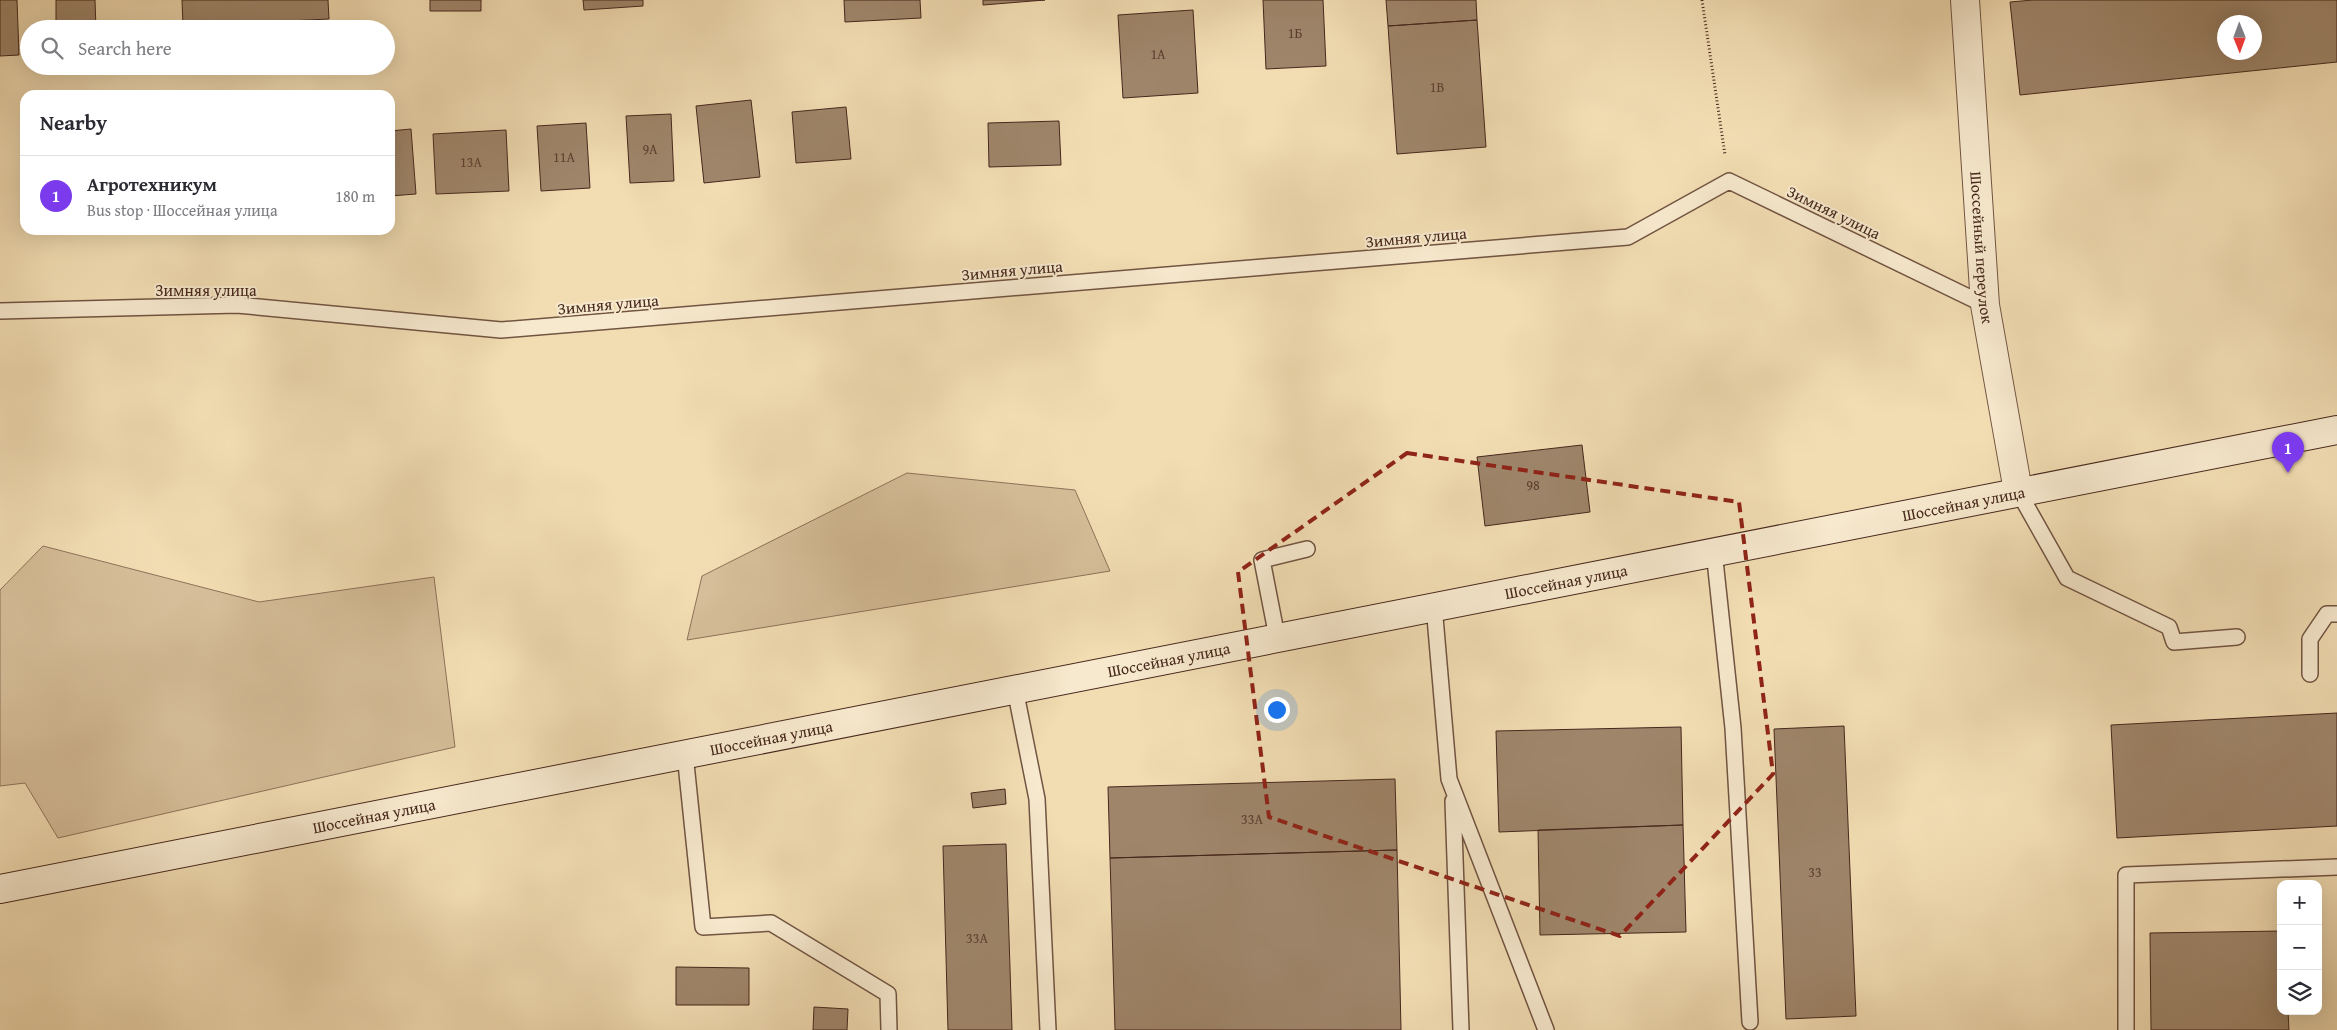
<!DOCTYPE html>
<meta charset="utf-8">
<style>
:root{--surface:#fff;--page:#f7f7f7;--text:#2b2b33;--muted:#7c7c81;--line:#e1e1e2;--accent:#7c3aed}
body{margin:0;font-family:"Gentium Book Plus",serif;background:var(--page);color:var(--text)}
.controls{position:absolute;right:15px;bottom:15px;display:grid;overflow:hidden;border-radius:10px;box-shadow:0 5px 20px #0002}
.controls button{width:45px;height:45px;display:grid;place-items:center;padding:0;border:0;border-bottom:1px solid var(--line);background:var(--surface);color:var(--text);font:25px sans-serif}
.compass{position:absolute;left:2217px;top:15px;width:45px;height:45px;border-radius:50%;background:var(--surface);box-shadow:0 5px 20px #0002;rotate:179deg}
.you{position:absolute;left:1276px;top:709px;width:18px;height:18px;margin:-12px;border:4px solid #fff;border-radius:50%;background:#1a73e8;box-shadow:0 0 0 8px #1a73e833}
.badge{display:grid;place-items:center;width:32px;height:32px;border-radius:50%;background:var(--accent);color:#fff;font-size:16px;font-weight:700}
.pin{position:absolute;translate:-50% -41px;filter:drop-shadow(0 1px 2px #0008)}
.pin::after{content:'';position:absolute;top:26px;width:18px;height:15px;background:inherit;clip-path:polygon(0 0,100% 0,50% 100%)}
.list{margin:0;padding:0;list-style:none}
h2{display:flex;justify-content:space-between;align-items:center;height:65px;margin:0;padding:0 20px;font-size:21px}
h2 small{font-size:16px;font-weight:400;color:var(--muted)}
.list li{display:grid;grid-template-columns:32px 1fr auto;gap:15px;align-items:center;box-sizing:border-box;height:80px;padding:0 20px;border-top:1px solid var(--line)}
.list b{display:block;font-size:19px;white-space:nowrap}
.list p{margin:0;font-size:16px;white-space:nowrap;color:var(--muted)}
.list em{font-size:16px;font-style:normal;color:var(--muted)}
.icon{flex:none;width:28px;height:28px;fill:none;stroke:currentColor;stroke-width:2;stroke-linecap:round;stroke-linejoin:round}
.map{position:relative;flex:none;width:2337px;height:1030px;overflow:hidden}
.search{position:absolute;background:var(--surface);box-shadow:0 5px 20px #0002;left:20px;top:20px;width:375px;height:55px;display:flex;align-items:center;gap:12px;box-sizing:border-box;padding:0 18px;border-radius:28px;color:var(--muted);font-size:19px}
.panel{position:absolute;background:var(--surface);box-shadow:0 5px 20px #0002;left:20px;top:90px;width:375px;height:145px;border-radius:15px}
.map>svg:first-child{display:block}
</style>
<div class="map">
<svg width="2337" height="1030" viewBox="0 0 2337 1030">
<rect width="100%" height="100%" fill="#f2ddb3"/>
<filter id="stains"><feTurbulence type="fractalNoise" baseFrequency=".004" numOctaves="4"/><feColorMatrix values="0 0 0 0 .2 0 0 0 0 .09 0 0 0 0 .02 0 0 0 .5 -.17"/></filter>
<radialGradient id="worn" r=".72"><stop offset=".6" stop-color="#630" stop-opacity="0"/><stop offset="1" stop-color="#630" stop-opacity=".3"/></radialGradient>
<path fill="#d5be99" stroke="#8e725a" d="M907,473L1075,490L1110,571L687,640L702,576Z
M43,546L259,602L434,577L455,747L58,838L25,783L0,786V590Z"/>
<path fill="#9f866b" stroke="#46271c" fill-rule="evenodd" d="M0,0H17L19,55L0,56Z
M56,0H95L96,29H56Z
M182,0H328L329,19L183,26Z
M430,0H481V11H430Z
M583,0H643V6L584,10Z
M844,0H920L921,18L845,22Z
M983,0H1045L983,5Z
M1263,0H1323L1326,66L1266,69Z
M1386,0H1476L1477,20L1388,26Z
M2033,0H2337V62L2020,95L2010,2ZM2224,22H2254V52H2224Z
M1193,10L1198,93L1123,98L1118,15Z
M1477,20L1486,147L1397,154L1388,26Z
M57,66H96V70H57Z
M751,100L760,177L704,183L696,106Z
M846,107L851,159L796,163L792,112Z
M671,114L674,181L630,183L626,116Z
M1059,121L1061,165L989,167L988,123Z
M586,123L590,188L541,191L537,126Z
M411,129L416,194L390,196V131Z
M506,130L509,191L436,194L433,134Z
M1582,445L1590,512L1485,526L1477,457Z
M2337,713V826L2117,838L2111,725Z
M1844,726L1856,1016L1786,1019L1774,729Z
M1681,727L1683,825L1499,832L1496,731Z
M1395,779L1397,850L1110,858L1108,787Z
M1005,789L1006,804L973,808L971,793Z
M1683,825L1686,932L1540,935L1538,830Z
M1006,844L1012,1030H948L943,846Z
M1397,850L1401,1030H1115L1110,858Z
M2281,931V1011H2288L2289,1030H2151L2150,933Z
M676,967L749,968V1005H676Z
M814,1007L848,1009L847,1030H813Z"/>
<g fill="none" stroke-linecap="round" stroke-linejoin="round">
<g stroke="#715442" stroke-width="18">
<path id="service" d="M0,311L237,305L501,330L1628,237L1729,181L1985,305
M2018,491L2067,578L2169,627L2174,642L2237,637
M1714,551L1733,728L1750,1022
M1434,606L1449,779L1546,1030
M1277,637L1262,560L1307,549
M2310,674V639L2327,614H2337
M1015,689L1037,799L1048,1030
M685,754L703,927L771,923L888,994L889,1030
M1453,801L1461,1030
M2126,1030V875L2337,867"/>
</g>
<g stroke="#715442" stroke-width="30">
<g id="minor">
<path id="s1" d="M1965,0L1985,305L2018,491"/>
</g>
</g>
<g stroke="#46271c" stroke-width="30">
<g id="secondary">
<path id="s2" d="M0,889L2337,430"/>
</g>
</g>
<path stroke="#46271c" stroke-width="3" stroke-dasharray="1 2.5" stroke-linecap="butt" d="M1702,0L1725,155"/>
<use href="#service" stroke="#f7e9ce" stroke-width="15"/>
<use href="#minor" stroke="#f7e9ce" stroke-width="28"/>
<use href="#secondary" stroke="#f7e9ce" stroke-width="28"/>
</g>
<path fill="none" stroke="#8f2418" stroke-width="4" stroke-dasharray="10 6" stroke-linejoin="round" d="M1407,453L1739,502L1773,774L1620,936L1269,817L1238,572Z"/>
<g text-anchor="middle" stroke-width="4" stroke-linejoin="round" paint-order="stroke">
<g font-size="14" fill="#5c3f30">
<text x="1295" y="38">1Б</text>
<text x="1158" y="59">1А</text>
<text x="1437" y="92">1В</text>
<text x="650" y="154">9А</text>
<text x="564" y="162">11А</text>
<text x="471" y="167">13А</text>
<text x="1533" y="490">98</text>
<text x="1252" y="824">33А</text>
<text x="1815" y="877">33</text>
<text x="977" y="943">33А</text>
</g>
<g font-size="16" fill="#46271c" stroke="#f7e9ce">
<text transform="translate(1834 212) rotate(26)" y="6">Зимняя улица</text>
<text transform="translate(1416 237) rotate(-5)" y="6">Зимняя улица</text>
<text dy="6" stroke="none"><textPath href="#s1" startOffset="248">Шоссейный переулок</textPath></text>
<text transform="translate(1012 270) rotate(-5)" y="6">Зимняя улица</text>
<text x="206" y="296">Зимняя улица</text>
<text transform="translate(608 304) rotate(-5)" y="6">Зимняя улица</text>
<text dy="6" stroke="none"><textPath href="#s2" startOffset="2001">Шоссейная улица</textPath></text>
<text dy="6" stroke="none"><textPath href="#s2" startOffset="1596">Шоссейная улица</textPath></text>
<text dy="6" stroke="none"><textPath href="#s2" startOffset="1191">Шоссейная улица</textPath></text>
<text dy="6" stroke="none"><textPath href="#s2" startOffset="786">Шоссейная улица</textPath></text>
<text dy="6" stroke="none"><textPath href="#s2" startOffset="381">Шоссейная улица</textPath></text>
</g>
</g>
<rect width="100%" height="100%" filter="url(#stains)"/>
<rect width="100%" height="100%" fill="url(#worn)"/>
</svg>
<div class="controls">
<button>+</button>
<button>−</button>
<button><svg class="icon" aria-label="layers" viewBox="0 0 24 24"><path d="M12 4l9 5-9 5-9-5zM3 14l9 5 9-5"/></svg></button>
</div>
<svg class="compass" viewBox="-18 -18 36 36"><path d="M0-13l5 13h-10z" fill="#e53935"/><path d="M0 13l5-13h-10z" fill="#7c7c81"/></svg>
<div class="you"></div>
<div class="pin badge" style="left:2288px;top:473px">1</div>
<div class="search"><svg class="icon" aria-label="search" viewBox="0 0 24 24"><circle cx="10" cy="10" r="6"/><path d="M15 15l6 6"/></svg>Search here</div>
<section class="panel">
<h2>Nearby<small></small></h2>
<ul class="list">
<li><span class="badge">1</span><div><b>Агротехникум</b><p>Bus stop · Шоссейная улица</p></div><em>180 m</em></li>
</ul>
</section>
</div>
